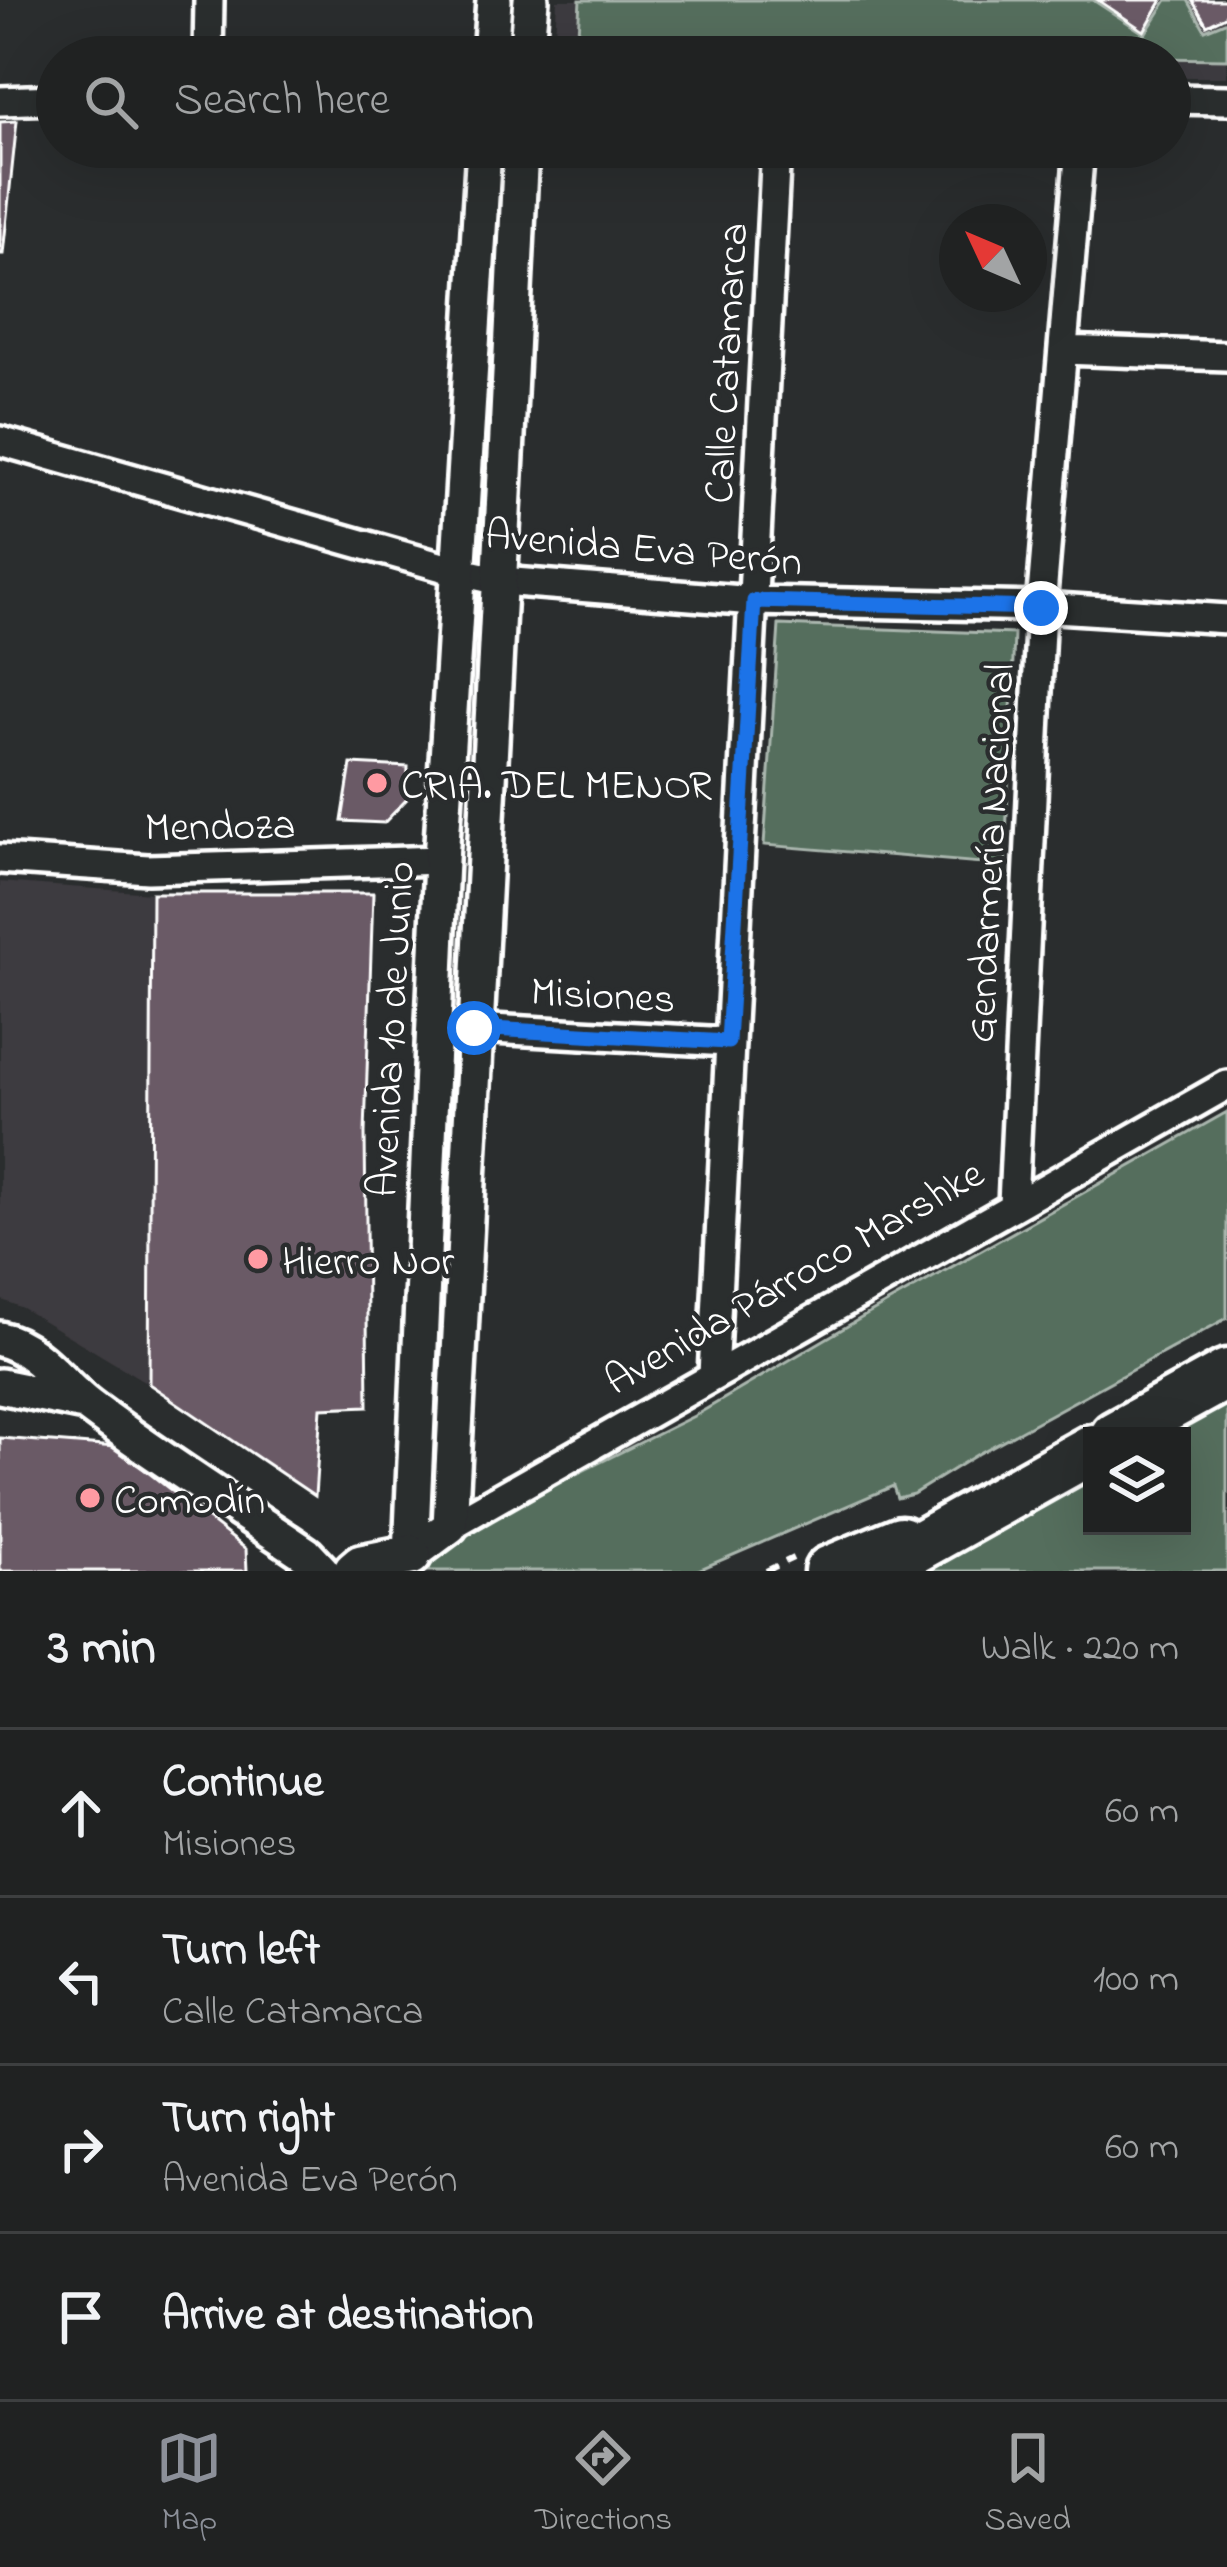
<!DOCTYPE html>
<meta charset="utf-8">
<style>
:root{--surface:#202222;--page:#282a2a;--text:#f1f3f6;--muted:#a2a4a5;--line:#3d3f40;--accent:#8c9099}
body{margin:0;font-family:"Indie Flower",sans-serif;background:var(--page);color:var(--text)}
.controls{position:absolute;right:36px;bottom:36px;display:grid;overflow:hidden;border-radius:0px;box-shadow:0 12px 48px #0002}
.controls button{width:108px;height:108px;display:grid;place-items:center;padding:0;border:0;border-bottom:3px solid var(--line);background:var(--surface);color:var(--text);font:60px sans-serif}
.compass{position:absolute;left:939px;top:204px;width:108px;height:108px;border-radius:50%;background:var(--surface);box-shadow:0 12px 48px #0002;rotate:314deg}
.stop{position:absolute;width:36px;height:36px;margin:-27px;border:9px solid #1a73e8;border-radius:50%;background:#fff}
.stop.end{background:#1a73e8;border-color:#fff;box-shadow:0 3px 12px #0008}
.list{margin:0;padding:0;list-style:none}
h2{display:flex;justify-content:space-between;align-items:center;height:156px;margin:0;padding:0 48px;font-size:51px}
h2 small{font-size:39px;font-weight:400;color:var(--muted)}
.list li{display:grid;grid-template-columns:78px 1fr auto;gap:36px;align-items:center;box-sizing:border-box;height:168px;padding:0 48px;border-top:3px solid var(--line)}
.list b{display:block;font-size:45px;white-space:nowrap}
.list p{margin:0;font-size:39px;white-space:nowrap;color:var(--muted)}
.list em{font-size:39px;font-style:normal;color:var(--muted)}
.icon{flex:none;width:66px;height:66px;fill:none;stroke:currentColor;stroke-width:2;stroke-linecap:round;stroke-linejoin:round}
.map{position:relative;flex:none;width:1227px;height:1571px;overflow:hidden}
.search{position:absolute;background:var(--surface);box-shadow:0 12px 48px #0002;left:36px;right:36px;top:36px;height:132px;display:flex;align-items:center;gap:30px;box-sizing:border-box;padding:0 42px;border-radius:66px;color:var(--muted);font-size:45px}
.sheet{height:828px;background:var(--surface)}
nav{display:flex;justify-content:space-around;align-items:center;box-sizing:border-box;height:168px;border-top:3px solid var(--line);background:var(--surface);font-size:33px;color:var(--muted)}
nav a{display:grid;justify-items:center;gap:6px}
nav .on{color:var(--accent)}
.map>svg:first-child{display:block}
</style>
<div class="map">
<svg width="1227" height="1571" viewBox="0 0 1227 1571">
<rect width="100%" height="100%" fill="#2a2d2e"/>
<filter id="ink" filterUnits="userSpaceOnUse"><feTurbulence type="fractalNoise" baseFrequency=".00833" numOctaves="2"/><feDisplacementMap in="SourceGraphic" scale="24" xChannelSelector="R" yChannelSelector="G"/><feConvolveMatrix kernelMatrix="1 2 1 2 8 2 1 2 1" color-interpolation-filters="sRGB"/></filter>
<g filter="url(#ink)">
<path fill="#3d3a3f" d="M557,0H1227V77H1170V57H620L554,54Z
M0,882L152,893L149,1384L22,1308L0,1299Z"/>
<path fill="#546e5d" stroke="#aab6ae" stroke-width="3" d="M580,0H1093L1145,34L1167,0H1188L1205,30L1227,21V59L1072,57L578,34Z
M779,625L1014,634L1005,865L764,845Z
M1227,1112V1318L978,1454L913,1494L897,1498L893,1486L696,1571H415L428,1556L522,1501L696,1415L868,1314Z
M1227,1397V1571H918L1092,1474V1526H1182V1436H1159Z"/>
<path fill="#6a5a66" stroke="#fff" stroke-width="3" d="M1098,0H1162L1144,31Z
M1192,0H1227V15L1207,25Z
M17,121L3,254H0V122Z
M351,764L408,767L407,799L384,823L342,821Z
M152,893H373L365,1133L368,1406L321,1408L315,1496L149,1384Z
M0,1438L116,1447L246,1549L247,1571H0Z"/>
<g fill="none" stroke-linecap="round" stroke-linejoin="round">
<g stroke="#fff" stroke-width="36">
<path id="minor" d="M208,57L209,0
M1170,99L1227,100
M0,101L57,99
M1063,350L1227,356
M0,441L460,572L501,581L754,601L1041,607L1227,619
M0,859L148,869L441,860
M474,1028L728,1042
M1013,1204L1041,607L1080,147
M713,1375C731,965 756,556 776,147
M450,1526L1227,1085"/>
</g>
<g stroke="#fff" stroke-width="42">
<path id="tertiary" d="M490,57L494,0
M526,57L531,0
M0,1339C36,1347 61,1385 89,1406C159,1459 234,1505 306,1554L322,1571
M0,1386L79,1402
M411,1555L450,1526C472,1067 500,607 521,147
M411,1555L441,860L484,147"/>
</g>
<g stroke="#fff" stroke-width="48">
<path id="secondary" d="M354,1571L361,1565L411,1555"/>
</g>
<g stroke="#fff" stroke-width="57">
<path id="motorway" d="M1115,1436L1227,1374
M829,1571L901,1541
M874,1571L1092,1449"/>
</g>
<path stroke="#fff" stroke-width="6" stroke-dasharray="12 9" stroke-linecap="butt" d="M766,1571L793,1558"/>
<use href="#minor" stroke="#2a2d2e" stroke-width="27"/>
<use href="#tertiary" stroke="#2a2d2e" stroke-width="33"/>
<use href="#secondary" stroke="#2a2d2e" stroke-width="39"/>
<use href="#motorway" stroke="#2a2d2e" stroke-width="48"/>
</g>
</g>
<g fill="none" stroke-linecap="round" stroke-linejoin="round" filter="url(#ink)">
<path stroke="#1a73e8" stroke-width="15" d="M474,1028L728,1042L754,601L1041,608"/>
</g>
<g fill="#ff9aa2" stroke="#2a2d2e" stroke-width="4.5">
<circle cx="377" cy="783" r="12"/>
<circle cx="258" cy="1259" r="12"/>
<circle cx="90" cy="1498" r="12"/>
</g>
<g text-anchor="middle" stroke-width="9" stroke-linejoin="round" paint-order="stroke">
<g font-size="42" fill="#fff" stroke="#2a2d2e">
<text transform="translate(724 363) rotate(-87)" y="15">Calle Catamarca</text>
<text transform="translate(644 546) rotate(5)" y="15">Avenida Eva Perón</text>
<text transform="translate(220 824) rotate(-1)" y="15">Mendoza</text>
<text transform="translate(988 853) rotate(-87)" y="15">Gendarmería Nacional</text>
<text transform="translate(603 993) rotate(3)" y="15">Misiones</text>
<text transform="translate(389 1029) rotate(-87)" y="15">Avenida 10 de Junio</text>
<text transform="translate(793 1275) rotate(-30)" y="15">Avenida Párroco Marshke</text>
</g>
<g font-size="42" fill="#fff" stroke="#2a2d2e" text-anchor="start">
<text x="401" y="798">CRIA. DEL MENOR</text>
<text x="282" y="1274">Hierro Nor</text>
<text x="114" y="1513">Comodín</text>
</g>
</g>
</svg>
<div class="controls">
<button><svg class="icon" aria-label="layers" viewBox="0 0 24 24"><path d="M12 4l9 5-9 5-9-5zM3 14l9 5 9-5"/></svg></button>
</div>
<svg class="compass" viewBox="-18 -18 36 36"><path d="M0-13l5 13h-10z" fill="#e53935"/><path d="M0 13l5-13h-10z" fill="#a2a4a5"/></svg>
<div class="stop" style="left:474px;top:1028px"></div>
<div class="stop end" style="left:1041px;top:608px"></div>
<div class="search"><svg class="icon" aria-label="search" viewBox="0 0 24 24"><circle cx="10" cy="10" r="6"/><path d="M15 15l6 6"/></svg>Search here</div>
</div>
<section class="sheet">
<h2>3 min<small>Walk · 220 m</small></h2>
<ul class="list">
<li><svg class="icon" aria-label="ahead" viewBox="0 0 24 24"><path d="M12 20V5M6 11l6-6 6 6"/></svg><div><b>Continue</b><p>Misiones</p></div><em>60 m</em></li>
<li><svg class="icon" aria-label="left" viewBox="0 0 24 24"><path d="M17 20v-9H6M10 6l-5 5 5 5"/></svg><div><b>Turn left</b><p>Calle Catamarca</p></div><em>100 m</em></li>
<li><svg class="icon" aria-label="right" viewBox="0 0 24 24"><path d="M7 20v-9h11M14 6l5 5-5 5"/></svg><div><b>Turn right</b><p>Avenida Eva Perón</p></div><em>60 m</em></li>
<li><svg class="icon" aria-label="arrive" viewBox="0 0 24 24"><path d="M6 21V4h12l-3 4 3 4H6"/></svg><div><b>Arrive at destination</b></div></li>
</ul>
</section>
<nav>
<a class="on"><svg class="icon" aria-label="map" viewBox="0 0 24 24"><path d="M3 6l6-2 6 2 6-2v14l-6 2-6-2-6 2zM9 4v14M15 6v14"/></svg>Map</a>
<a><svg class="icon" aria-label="directions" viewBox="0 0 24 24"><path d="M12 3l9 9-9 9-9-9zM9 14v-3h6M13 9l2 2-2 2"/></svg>Directions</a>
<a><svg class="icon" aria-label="saved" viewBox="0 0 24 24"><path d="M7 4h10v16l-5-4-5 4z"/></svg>Saved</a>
</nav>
